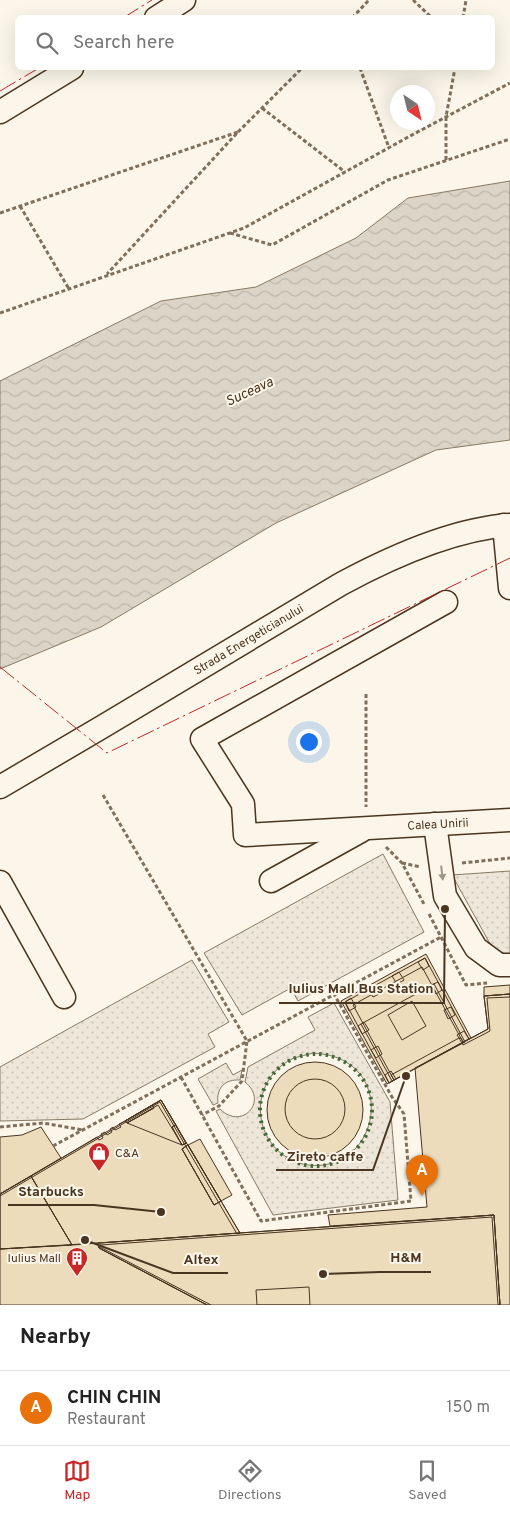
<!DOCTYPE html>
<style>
:root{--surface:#fff;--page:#f2f2f2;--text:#222;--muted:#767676;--line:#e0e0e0;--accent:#c62828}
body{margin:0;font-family:Overpass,sans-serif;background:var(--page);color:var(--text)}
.compass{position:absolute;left:390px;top:85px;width:45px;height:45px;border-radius:50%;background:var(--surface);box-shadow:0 5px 20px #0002;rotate:145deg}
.you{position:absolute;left:308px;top:741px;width:18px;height:18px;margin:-12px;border:4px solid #fff;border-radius:50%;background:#1a73e8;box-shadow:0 0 0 8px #1a73e833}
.badge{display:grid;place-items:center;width:32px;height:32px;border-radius:50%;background:var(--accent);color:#fff;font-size:16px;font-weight:700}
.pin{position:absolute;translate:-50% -41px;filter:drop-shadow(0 1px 2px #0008)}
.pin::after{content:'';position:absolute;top:26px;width:18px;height:15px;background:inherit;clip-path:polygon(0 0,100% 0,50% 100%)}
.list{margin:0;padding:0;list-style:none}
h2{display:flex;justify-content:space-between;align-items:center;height:65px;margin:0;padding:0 20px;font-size:21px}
h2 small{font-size:16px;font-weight:400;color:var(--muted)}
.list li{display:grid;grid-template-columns:32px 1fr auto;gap:15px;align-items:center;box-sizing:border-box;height:75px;padding:0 20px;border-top:1px solid var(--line)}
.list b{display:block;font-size:19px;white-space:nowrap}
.list p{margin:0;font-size:16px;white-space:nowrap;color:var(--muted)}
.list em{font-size:16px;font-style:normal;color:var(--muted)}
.icon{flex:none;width:28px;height:28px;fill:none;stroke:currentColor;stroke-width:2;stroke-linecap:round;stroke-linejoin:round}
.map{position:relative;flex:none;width:510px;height:1305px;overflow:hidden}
.search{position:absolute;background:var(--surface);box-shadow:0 5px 20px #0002;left:15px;right:15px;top:15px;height:55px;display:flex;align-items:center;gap:12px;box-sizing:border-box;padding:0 18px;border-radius:8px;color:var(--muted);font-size:19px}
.sheet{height:140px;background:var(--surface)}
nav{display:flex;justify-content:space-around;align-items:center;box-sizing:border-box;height:70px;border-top:1px solid var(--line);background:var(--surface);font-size:14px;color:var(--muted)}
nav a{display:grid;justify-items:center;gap:2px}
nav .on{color:var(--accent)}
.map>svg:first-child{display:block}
</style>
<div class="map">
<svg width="510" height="1305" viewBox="0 0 510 1305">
<defs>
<pattern id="grass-dots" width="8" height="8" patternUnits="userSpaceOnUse" patternTransform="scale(1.25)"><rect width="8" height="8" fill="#ede6d9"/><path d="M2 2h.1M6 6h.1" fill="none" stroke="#cdc6ba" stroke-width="1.8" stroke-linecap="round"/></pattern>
<pattern id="water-waves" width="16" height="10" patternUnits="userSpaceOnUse" patternTransform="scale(1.25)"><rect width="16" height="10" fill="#dcd4c6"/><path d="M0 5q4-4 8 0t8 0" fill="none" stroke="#beb7aa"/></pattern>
</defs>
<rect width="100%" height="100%" fill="#fbf6e9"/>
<path fill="url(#grass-dots)" stroke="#887966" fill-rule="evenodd" d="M383,854L424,932L298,1001L291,988L242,1015L204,953Z
M510,871V956L498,951L489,942L452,875Z
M192,960L229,1022L208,1034L215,1047L83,1119L0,1121V1067Z
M334,1003L390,1102L398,1200L273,1215L216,1111L220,1109C242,1131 269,1101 245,1082L248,1067L315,1030L308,1017ZM313,1053C319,1054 326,1054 332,1056C397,1075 376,1173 308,1165C294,1163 280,1155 272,1144C250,1115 260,1073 294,1058C300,1056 307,1055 313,1053Z
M226,1063L233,1075L242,1070L240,1080C225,1079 216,1088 218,1103L213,1105L198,1079Z"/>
<path fill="url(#water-waves)" stroke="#887966" d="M510,181V440L436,450L276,523L101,627L0,669V381L161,301L256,287L356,238L408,198Z"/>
<path fill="#ecdcbc" stroke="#4a3520" d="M426,954L471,1038L463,1042L422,967L378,991L353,1005L394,1080L387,1084L341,1001Z
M425,958L469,1039L389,1083L345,1002Z
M425,958L429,966L423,970L418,962Z
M399,972L404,980L397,984L392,976Z
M438,982L442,990L436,994L431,985Z
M434,984L465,1042L392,1081L361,1024Z
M375,985L379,994L373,997L368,989Z
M510,985V994L484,996V987Z
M510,994V1305H500L494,1215L330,1226L328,1215L427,1207L415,1068L488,1029L484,996Z
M510,994V997L487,998L490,1031L463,1045L462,1043L488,1029L484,996Z
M351,998L356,1007L349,1011L345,1002Z
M412,1001L426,1026L402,1040L388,1015Z
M451,1007L455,1015L448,1019L444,1010Z
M364,1022L369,1030L362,1034L358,1026Z
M464,1031L469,1039L462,1043L457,1035Z
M459,1038H461L463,1042L394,1080L391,1075Z
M378,1046L382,1054L376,1058L371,1050Z
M267 1110a48 48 0 1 1 96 0a48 48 0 1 1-96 0Z
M391,1071L396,1079L389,1083L385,1075Z
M285 1109a30 30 0 1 1 60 0a30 30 0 1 1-60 0Z
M161,1100L176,1125L172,1127L182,1145L186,1143L188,1145L182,1149L214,1205L221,1201L240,1233L72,1245L31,1176L97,1137L99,1140L103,1138L101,1134L105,1132L107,1135L112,1132L110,1129L113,1127L115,1130L121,1127L119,1124L125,1121L127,1123L154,1108L152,1105Z
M161,1100L186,1143L182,1145L127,1123L125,1121Z
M161,1100L186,1143L182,1145L158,1105L127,1123L125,1121Z
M161,1100L240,1233L237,1234L160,1102L0,1196V1194L7,1190Z
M152,1105L154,1108L127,1123L125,1121Z
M176,1125L186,1143L182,1145L172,1127Z
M41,1127L61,1158L0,1194V1137L22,1135Z
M200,1139L232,1195L221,1201L188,1145Z
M188,1145L221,1201L214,1205L182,1149Z
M188,1145L221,1201L214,1205L182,1149Z
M31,1176L32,1178L72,1245L0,1249V1194Z
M31,1176L32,1178L72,1245L0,1249V1194Z
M494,1215L500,1305H207L99,1248L98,1243Z
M494,1215L500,1305H498L492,1217L100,1245V1247L211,1305H207L99,1248L98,1243Z
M98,1243L99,1248L207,1305H0V1249Z
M309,1287L310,1305H257L256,1290Z"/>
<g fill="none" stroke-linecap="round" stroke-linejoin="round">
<g stroke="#4a3520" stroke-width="25">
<g id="minor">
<path d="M156,18L184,0"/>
<path d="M0,112L72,68"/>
<path d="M504,525L510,588"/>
<path id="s1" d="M446,602L202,739L243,804L245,835L510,820"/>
<path id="s2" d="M0,787L102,727L341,584C391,557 453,529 510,525"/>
<path d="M435,824L445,896L476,948L499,965H510"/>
<path d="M271,881L361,831"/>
<path d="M0,882L64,997"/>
</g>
</g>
<path stroke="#7f6f5c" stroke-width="3" stroke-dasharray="4 2.5" stroke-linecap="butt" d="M413,0L432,18
M352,18L369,0
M463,18L466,0
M360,68L389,148
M262,108L345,172
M238,132L302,68
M446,160V117L455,68
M20,206L69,289
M0,213L238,132L107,274
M230,233L272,245L388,180L510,139
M0,313L244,228L410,136L510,83
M366,694V807
M103,795L247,1041L242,1081L219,1106L202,1115
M386,847L402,863L425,906
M402,863L421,867
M462,863L510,858
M429,914L466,985L487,983
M181,1077L261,1221L411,1201L404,1114L392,1097L334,994
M0,1127L43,1123L83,1130
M53,1146L441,937"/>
<use href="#minor" stroke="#fbf6e9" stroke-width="22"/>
<path stroke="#436837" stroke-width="4" stroke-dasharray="2.5 4" stroke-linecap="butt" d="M260 1110a56 56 0 1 1 112 0a56 56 0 1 1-112 0Z"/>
<path stroke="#c62828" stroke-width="1" stroke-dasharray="18 4 2.5 4" stroke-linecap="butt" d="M123,18L152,0
M0,91L39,68
M0,667L107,753L510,558"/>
</g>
<defs><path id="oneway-solid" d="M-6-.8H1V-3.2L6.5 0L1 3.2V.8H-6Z" transform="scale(1.25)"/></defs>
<use fill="#a29684" href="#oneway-solid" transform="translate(442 873) rotate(83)"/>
<defs>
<g id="shop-pin" transform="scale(1.125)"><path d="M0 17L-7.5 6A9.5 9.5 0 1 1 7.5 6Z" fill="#c62828" stroke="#fbf6e9"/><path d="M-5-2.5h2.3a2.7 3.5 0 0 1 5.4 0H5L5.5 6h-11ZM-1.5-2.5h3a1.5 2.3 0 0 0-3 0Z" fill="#fff"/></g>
<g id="building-pin" transform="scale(1.125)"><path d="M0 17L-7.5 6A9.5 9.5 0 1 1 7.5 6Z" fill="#c62828" stroke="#fbf6e9"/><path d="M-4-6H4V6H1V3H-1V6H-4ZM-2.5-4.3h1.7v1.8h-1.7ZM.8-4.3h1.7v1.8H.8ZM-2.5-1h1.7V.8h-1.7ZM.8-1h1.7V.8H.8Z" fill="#fff"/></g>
</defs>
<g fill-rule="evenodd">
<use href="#shop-pin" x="99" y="1153"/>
<use href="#building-pin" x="77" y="1258"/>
</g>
<g text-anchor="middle" stroke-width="4" stroke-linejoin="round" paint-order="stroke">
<g font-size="12" fill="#4a3520" stroke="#fbf6e9">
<text dy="4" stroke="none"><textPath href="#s2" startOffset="289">Strada Energeticianului</textPath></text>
<text dy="4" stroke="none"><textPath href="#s1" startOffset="581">Calea Unirii</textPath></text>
</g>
<g font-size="12" fill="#4a3520" stroke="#fbf6e9" text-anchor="start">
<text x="115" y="1157">C&amp;A</text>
<text x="61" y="1262" text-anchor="end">Iulius Mall</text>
</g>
<g font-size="14" font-style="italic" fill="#4a3520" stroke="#fbf6e9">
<text transform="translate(249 391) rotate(-25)" y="5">Suceava</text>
</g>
</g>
<path fill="none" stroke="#4a3520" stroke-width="2" d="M445 909L444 1003H279M406 1076L373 1170H276M161 1212L94 1205H8M323 1274L380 1272H431M85 1240L173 1273H228"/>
<g fill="#4a3520" stroke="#fbf6e9" stroke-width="2">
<circle cx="445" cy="909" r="5"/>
<circle cx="406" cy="1076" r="5"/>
<circle cx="161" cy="1212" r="5"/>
<circle cx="323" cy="1274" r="5"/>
<circle cx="85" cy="1240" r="5"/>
</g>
<g font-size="14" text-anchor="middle" font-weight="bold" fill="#4a3520" stroke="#fbf6e9" stroke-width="4" stroke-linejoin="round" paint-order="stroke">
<text x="361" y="993">Iulius Mall Bus Station</text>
<text x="325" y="1161">Zireto caffe</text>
<text x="51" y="1196">Starbucks</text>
<text x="406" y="1262">H&amp;M</text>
<text x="201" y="1264">Altex</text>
</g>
</svg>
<svg class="compass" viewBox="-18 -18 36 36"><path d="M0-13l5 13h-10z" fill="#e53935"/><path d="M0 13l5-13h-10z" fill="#767676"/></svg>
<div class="you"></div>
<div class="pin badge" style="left:422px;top:1196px;background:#e8710a">A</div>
<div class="search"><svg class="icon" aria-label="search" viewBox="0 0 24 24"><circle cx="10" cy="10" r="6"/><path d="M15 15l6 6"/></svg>Search here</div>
</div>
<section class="sheet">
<h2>Nearby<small></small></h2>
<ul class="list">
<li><span class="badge" style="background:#e8710a">A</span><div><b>CHIN CHIN</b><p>Restaurant</p></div><em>150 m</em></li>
</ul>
</section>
<nav>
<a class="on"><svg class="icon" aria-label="map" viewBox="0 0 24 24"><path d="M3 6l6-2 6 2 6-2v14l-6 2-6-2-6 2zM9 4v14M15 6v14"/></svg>Map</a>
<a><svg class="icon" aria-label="directions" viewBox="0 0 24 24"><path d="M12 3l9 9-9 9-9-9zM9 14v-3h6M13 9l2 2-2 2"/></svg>Directions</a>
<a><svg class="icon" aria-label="saved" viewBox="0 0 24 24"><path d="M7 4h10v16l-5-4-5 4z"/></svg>Saved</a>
</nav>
